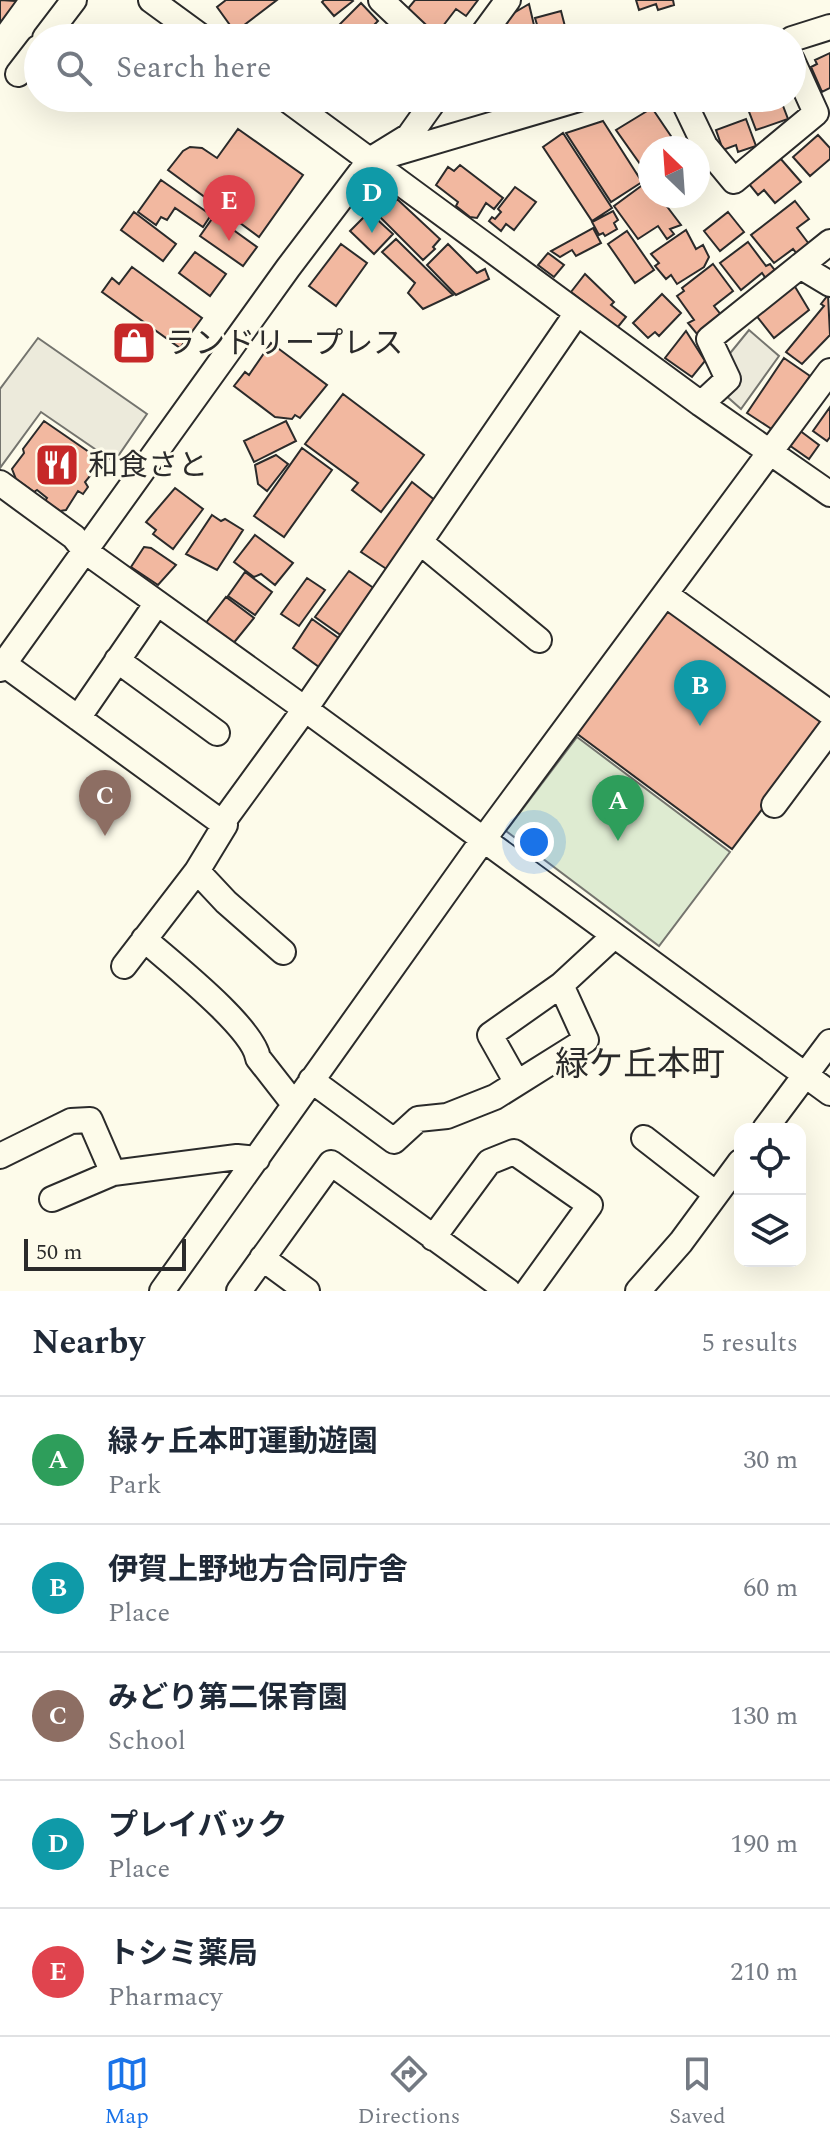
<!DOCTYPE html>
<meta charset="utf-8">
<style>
:root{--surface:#fff;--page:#f6f6f7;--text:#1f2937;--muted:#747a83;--line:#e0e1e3;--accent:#1a73e8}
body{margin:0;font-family:Spectral,"Noto Sans JP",serif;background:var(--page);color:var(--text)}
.controls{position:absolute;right:24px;bottom:24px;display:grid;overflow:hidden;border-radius:16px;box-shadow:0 8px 32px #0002}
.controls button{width:72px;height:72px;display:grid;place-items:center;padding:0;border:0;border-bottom:2px solid var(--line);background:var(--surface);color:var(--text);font:40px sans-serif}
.compass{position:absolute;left:638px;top:136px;width:72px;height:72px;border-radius:50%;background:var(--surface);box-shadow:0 8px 32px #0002;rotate:335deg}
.scale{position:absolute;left:24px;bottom:20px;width:162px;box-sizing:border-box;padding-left:8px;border:4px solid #2b2b2b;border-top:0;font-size:22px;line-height:28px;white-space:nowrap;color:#2b2b2b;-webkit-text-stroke:6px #fdfbea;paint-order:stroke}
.you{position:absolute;left:534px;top:842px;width:28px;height:28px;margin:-20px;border:6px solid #fff;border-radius:50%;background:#1a73e8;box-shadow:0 0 0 12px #1a73e833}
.badge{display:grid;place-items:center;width:52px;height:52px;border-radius:50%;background:var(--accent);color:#fff;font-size:26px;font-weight:700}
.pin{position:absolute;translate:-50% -66px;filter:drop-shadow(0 2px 4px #0008)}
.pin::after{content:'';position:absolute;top:42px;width:28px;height:24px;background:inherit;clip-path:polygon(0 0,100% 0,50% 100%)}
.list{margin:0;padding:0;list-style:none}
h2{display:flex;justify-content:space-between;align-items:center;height:104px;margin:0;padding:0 32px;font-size:34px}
h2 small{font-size:26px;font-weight:400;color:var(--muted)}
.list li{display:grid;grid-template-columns:52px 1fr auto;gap:24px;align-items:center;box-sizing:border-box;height:128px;padding:0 32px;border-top:2px solid var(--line)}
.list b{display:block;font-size:30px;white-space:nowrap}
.list p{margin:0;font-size:26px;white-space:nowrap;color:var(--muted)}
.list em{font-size:26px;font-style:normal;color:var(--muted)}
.icon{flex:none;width:44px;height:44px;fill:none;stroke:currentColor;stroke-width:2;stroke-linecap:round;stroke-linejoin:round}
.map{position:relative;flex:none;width:830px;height:1291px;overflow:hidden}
.search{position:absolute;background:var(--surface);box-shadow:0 8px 32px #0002;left:24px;right:24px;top:24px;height:88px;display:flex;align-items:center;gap:20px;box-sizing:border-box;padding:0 28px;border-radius:44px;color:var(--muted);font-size:30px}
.sheet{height:744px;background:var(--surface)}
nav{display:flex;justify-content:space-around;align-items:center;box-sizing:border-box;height:112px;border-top:2px solid var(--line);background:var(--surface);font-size:22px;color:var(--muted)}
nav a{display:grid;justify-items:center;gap:4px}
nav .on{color:var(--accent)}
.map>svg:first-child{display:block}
</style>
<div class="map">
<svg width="830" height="1291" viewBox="0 0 830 1291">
<rect width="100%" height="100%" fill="#fdfbea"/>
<path fill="#deebd1" stroke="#74746e" stroke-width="2" d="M577,737L730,852L659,946L506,831Z"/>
<path fill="#eceadb" stroke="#74746e" stroke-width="2" d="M749,330L779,356L741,409L723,393L727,357Z
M38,338L147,414L114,462L41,412L0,468V389Z"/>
<path fill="#f2b8a0" stroke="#2b2b2b" stroke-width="2" d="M0,0L16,1L0,23Z
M226,0H277L235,32L217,7Z
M324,0H352L353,1L334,16L322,2Z
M415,0H478L466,16L456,9L436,35L405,12Z
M636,0H673L674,5L658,10L656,4L639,10Z
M361,3L378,21L372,27L375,30L367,38H349L341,29L343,28L340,24Z
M529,4L537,38H496L512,14Z
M561,11L568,38H541L535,18Z
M450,26L460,35L458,38H439Z
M388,27L398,38H376Z
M830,53V88L822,92L811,67L817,64L815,60Z
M780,98L788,119L756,130L748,109Z
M652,108L679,148H650V178L616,130Z
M746,119L756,146L738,152L736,145L723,150L716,130Z
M603,121L642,182L611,202L566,133Z
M238,129L303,175L259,237L168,170L183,151L190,147L202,148L217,158Z
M563,133L612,208L592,221L543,147Z
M818,135L830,148V159L810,176L793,157Z
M780,158L801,182L775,203L764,190L758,195L749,184Z
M460,165L503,198L494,209L486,203L477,218L470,217L456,206L458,202L436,185L448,167L454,171Z
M161,180L211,215L203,227L175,208L167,220L161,217L156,225L138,212Z
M648,181L650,196H659L681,225L670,229L674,234L667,239L658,226L638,239L614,206Z
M515,187L536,202L514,230L506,224L501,231L489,221L492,217L495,219L501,212L498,209Z
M397,199L440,239L433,247L435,249L423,260L380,217Z
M795,201L809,219L797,228L809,244L797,254L793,249L774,263L751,235Z
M613,211L618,220L614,223L617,229L605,236L603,233L599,235L592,222Z
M134,212L176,244L163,261L121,230Z
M369,212L393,234L374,254L350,231Z
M728,212L744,232L720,251L704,231Z
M214,216L257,247L243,266L200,236Z
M593,228L601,243L576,256L572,250L560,257L551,251Z
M686,230L696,249L703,245L709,257L704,267L677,284L671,275L666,279L655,266L659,263L651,254Z
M627,231L654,270L635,283L608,244Z
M396,239L453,295L423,309L408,293L415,283L382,252Z
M748,242L766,266L770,264L777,273L767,280L762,273L741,290L720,263Z
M341,244L367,263L336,306L309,286Z
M448,244L477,273L485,269L489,279L456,295L427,265Z
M195,252L226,274L210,296L179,273Z
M548,253L564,265L554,277L538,265Z
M713,264L733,291L714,306L722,316L697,334L688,323L694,320L677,296L684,291L682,288Z
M132,267L202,318L180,348L102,292L112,278L119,284Z
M585,274L614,302L611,305L626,317L617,328L571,292Z
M794,285L809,310L774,338L755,314Z
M662,294L681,313L659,336L655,332L648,338L633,323Z
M828,295L830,335L802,364L786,352L824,306L821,304Z
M686,331L705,361L692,377L665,358Z
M271,343L327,385L300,418L295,415L292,419L275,417L234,386L245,372L249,375Z
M784,358L810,376L773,430L747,413Z
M343,394L424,455L381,512L352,490L358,483L305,444Z
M830,407V437L827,441L813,431Z
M44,421L102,461L85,482L88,487L83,494L78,491L66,510L60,511L45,501L47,498L37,490L34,492L16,479L12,469L24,453L23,449Z
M286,421L296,441L254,462L244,441Z
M799,430L819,445L809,459L789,445Z
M302,448L332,470L284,537L254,516Z
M276,455L288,464L267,491L258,484L255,465Z
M412,482L441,505L391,572L361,552Z
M175,488L203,509L173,549L153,534L156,530L146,522Z
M212,515L221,521L225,519L243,530L217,570L186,554Z
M255,535L293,563L275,585L261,574L254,577L234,562Z
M144,547L151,548L176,565L158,585L131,567Z
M349,571L375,589L342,636L315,617Z
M245,572L272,592L255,615L228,596Z
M307,578L325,590L299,626L281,614Z
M226,597L254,618L232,645L205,624Z
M667,602L829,721L732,849L572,730Z
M312,619L340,639L319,667L293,648Z"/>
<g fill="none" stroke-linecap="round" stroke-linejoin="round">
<g stroke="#2b2b2b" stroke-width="28">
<path id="minor" d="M151,0L203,38
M381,0L421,38
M45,38L74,0
M480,38L508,0
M792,39L830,27
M18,74L38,48
M285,98L701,404L830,494
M682,98L705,146L734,181L816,113L792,60
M392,154L582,98
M800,266L830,284
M701,404L728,379L709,339L830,242
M0,483L74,537L85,551L305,709L830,1093
M420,542L539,640
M665,594L830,713
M117,660L217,733
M4,664L225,825L197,871L124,966
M0,669L288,268L370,160L409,136L436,98
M78,718L157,603
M774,805L830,730
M222,823L305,709L577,313
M197,871L226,902L283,952
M144,939C170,962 253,1027 258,1058L294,1104
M311,1080L394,1141L418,1119L447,1116L495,1097L586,1040L561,985
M517,1083L490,1035L561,985L614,936
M765,1129L830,1042
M644,1138L716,1194
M0,1156L71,1121L90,1120L113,1173
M52,1199L113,1173L237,1157L257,1159
M433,1238L489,1162L514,1152L590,1205L528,1291
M262,1258L307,1291
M162,1291L483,840L830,371
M239,1291L331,1163L508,1291
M638,1291L681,1242L740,1162"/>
</g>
<use href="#minor" stroke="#fdfbea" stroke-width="24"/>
</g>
<defs>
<g id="shop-square" transform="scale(2.3)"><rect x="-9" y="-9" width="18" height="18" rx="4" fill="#c62828" stroke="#fdfbea"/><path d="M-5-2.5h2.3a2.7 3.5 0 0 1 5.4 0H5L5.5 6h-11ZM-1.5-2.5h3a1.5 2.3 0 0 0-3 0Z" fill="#fff"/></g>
<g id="restaurant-square" transform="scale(2.3)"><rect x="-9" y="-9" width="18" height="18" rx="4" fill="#c62828" stroke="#fdfbea"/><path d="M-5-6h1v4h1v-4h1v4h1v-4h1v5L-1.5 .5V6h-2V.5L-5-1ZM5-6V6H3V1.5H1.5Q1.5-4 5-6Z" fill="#fff"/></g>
</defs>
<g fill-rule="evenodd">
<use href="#shop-square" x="134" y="343"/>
<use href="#restaurant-square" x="57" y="465"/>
</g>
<g text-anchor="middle" stroke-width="6" stroke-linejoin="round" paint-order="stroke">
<g font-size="30" fill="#2b2b2b" stroke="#fdfbea" text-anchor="start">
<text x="165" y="353">ランドリープレス</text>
<text x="88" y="475">和食さと</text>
</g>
<g font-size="34" fill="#2b2b2b" stroke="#fdfbea">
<text x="640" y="1075">緑ケ丘本町</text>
</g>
</g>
</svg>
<div class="controls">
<button><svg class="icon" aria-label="locate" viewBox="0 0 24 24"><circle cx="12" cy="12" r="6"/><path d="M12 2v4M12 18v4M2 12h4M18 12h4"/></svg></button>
<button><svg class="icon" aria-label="layers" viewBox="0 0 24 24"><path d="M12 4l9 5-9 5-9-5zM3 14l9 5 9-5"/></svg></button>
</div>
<svg class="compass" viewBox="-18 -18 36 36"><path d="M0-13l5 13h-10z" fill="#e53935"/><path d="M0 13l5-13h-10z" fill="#747a83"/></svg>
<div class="scale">50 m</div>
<div class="you"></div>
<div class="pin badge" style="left:618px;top:841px;background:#2e9e5b">A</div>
<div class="pin badge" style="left:700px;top:726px;background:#0f9aa8">B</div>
<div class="pin badge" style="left:105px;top:836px;background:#8d6e63">C</div>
<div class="pin badge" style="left:372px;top:233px;background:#0f9aa8">D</div>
<div class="pin badge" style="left:229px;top:241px;background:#e0444e">E</div>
<div class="search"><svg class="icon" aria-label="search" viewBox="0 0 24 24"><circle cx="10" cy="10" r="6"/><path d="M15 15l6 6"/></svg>Search here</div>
</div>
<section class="sheet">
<h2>Nearby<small>5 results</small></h2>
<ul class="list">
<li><span class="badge" style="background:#2e9e5b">A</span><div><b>緑ヶ丘本町運動遊園</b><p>Park</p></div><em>30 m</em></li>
<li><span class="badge" style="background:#0f9aa8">B</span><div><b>伊賀上野地方合同庁舎</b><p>Place</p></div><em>60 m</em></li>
<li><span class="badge" style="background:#8d6e63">C</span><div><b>みどり第二保育園</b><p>School</p></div><em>130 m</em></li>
<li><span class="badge" style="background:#0f9aa8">D</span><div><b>プレイバック</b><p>Place</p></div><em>190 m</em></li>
<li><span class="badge" style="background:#e0444e">E</span><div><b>トシミ薬局</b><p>Pharmacy</p></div><em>210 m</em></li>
</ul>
</section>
<nav>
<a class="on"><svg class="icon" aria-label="map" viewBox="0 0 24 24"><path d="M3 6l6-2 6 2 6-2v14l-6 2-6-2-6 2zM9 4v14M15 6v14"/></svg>Map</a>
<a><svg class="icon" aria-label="directions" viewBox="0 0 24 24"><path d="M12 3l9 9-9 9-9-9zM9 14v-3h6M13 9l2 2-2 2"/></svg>Directions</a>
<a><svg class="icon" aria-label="saved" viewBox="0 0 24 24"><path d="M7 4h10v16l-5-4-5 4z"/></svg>Saved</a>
</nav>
